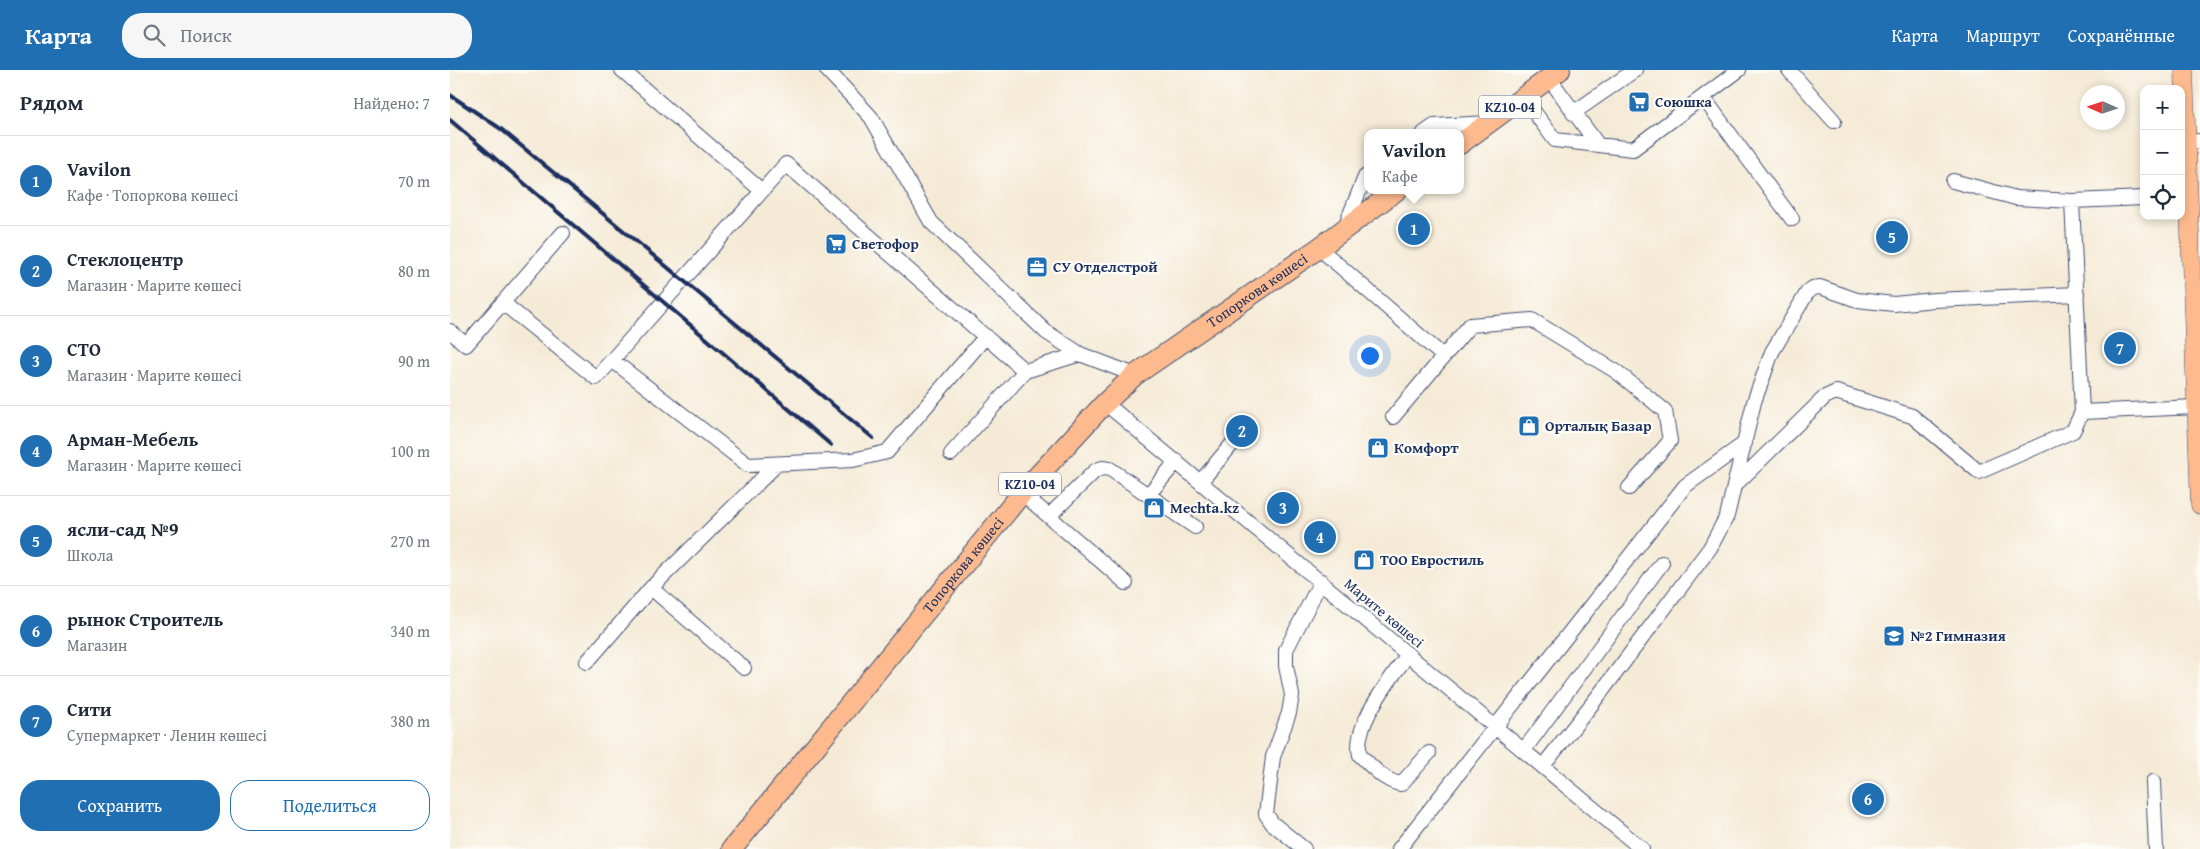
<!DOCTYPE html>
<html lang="ru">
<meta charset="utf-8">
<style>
:root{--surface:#fff;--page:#f6f6f7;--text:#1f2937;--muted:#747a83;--line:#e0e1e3;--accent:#1f6fb2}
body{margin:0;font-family:"Gentium Book Plus",serif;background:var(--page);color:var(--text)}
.controls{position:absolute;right:15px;top:15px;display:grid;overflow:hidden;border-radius:10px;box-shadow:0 2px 8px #0003}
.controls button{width:45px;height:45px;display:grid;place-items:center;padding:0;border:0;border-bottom:1px solid var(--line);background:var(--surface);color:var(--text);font:25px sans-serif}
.compass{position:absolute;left:1630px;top:15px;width:45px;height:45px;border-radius:50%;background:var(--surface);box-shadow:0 2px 8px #0003;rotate:273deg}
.you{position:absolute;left:919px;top:285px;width:18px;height:18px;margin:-12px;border:4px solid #fff;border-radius:50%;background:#1a73e8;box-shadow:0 0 0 8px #1a73e833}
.badge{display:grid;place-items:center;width:32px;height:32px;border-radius:50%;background:var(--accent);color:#fff;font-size:16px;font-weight:700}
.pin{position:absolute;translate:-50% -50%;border:2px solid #fff;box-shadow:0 1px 5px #0006}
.popup{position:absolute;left:914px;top:59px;width:100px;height:65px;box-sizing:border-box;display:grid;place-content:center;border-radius:10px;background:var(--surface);filter:drop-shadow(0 1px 4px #0005);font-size:16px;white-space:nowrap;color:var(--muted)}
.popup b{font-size:19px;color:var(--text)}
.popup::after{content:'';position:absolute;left:50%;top:100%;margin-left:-10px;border:10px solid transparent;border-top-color:var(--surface)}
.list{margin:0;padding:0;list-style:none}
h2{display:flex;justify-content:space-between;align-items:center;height:65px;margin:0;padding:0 20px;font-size:21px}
h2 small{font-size:16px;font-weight:400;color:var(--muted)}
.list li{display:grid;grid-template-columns:32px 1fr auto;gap:15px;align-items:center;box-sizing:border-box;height:90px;padding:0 20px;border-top:1px solid var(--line)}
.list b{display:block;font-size:19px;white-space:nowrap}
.list p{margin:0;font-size:16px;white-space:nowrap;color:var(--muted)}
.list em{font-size:16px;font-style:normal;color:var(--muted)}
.actions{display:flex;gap:10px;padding:15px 20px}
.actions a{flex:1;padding:11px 0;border:1px solid var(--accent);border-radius:20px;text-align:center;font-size:18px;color:var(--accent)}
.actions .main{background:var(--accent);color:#fff}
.icon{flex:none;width:28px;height:28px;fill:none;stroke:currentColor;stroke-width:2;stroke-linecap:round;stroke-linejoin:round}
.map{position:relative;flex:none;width:1750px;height:779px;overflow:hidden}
header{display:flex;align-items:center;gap:30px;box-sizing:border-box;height:70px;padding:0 25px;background:var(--accent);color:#fff}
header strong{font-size:24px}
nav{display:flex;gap:28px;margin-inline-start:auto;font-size:18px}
.search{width:350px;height:45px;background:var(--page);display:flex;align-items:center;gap:12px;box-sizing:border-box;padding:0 18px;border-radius:20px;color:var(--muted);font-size:19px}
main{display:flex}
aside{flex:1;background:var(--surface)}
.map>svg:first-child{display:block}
</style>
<header>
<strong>Карта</strong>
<div class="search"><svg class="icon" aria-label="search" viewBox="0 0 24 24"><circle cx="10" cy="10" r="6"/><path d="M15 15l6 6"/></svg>Поиск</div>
<nav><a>Карта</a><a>Маршрут</a><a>Сохранённые</a></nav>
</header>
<main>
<aside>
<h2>Рядом<small>Найдено: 7</small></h2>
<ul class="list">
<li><span class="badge">1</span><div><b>Vavilon</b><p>Кафе · Топоркова көшесі</p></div><em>70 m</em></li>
<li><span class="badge">2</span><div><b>Стеклоцентр</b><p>Магазин · Марите көшесі</p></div><em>80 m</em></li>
<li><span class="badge">3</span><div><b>СТО</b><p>Магазин · Марите көшесі</p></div><em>90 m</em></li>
<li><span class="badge">4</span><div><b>Арман-Мебель</b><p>Магазин · Марите көшесі</p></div><em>100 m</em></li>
<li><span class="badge">5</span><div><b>ясли-сад №9</b><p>Школа</p></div><em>270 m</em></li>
<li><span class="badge">6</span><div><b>рынок Строитель</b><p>Магазин</p></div><em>340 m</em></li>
<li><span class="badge">7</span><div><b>Сити</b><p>Супермаркет · Ленин көшесі</p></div><em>380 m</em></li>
</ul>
<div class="actions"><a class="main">Сохранить</a><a>Поделиться</a></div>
</aside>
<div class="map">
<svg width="1750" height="779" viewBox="0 0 1750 779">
<rect width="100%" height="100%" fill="#fdfcf7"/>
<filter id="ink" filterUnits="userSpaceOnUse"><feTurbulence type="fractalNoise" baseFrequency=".02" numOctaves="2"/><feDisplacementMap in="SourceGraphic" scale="10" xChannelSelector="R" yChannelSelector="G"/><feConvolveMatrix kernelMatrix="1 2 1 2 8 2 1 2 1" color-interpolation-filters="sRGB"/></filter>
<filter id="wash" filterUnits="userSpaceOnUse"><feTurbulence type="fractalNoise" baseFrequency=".0096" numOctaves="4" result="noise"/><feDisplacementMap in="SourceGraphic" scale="20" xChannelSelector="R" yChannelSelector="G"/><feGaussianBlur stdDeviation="1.12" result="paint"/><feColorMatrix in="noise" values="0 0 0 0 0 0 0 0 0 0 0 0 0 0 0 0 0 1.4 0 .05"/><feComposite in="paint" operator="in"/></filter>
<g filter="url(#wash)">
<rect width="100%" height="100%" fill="#f5ead6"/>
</g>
<g filter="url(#ink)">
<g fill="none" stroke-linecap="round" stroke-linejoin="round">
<g stroke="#3c4b70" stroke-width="16">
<path id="minor" d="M172,0L312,121
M377,0L421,47L481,152L596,262L630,284L685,305
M1339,0L1384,51
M1099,8L1148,75
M1073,27L1105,70L1183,79L1289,0
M1253,27L1342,149
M1123,43L1185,0
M974,63L984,56L1038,53
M1736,72L1750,71
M1503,111L1566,128L1622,131L1694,128
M1622,131L1632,342L1746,337
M894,159L915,107L918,105
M869,178L993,286
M53,233L146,308L336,94L575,301
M0,261L16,275L113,163
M162,290L298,395L403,390L437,382L536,266
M655,333L1192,779
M943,347L1020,255L1082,250L1167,302L1215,341L1220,371L1179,418
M501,384L575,301L630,284
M751,411L783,373
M1285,415L1375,327L1386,322L1462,346L1529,402L1623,361L1632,342
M572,423L676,513
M698,425L727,391
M599,446L645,401L652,398L660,399L745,457
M201,518L294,598
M958,584C942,608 902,655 910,685C921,696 935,712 951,714L979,683
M137,592L201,518L327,394
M1074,680L1212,493
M1093,696L1149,625L1260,478L1277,446L1304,332L1322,282L1357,223L1363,218L1370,217L1407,230L1444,234L1484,230L1627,224
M1703,712L1706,779
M854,779L822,753L816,744L823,687L839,643L842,625L836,596V580L871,511
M949,779L1235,416L1295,373"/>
</g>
<g stroke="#3c4b70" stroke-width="19">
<path id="major" d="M1734,0L1750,435"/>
</g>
<g stroke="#3c4b70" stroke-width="22">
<g id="highway">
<path d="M1010,74L1110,0"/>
<path id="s1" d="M282,779L572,423L655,333L685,305L869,178L947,120"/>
</g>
</g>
<use href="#minor" stroke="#fff" stroke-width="14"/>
<use href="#major" stroke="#fcba8e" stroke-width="18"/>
<use href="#highway" stroke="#fcba8e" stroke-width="20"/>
<path stroke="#1b2f5e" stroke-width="4" d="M0,25L51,59L423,368
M0,50L381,375"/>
</g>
</g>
<defs>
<g id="supermarket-square" transform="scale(1.125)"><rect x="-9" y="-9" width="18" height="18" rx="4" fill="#1f6fb2" stroke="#fdfcf7"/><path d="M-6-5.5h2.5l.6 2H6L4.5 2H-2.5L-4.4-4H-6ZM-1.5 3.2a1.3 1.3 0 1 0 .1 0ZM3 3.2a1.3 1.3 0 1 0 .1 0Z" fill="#fff"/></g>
<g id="office-square" transform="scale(1.125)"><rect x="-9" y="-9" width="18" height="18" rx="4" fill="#1f6fb2" stroke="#fdfcf7"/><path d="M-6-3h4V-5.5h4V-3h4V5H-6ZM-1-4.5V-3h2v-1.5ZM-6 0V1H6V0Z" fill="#fff"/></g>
<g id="shop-square" transform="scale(1.125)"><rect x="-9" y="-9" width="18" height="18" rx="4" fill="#1f6fb2" stroke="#fdfcf7"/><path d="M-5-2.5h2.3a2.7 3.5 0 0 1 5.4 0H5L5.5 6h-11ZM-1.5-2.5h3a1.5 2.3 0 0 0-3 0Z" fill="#fff"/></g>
<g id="school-square" transform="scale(1.125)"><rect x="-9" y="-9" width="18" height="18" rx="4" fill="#1f6fb2" stroke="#fdfcf7"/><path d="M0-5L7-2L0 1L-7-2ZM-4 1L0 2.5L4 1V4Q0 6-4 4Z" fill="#fff"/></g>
</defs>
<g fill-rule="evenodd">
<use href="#supermarket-square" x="1189" y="32"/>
<use href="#supermarket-square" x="386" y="174"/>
<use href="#office-square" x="587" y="197"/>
<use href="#shop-square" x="1079" y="356"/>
<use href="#shop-square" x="928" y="378"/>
<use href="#shop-square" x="704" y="438"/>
<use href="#shop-square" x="914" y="490"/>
<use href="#school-square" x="1444" y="566"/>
</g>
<g text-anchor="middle" stroke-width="4.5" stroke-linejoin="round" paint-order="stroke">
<g fill="#fdfcf7" stroke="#5f6c8c" stroke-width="1">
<rect x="1029" y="25.5" width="62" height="23" rx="4"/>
<rect x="549" y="402.5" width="62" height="23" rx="4"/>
</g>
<g font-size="14" font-weight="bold" fill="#1b2f5e">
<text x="1060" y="42">KZ10-04</text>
<text x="580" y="419">KZ10-04</text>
</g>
<g font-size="15" font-weight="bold" fill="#1b2f5e" stroke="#fdfcf7" text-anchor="start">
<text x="1205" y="37">Союшка</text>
<text x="402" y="179">Светофор</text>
<text x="603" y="202">СУ Отделстрой</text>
<text x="1095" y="361">Орталық Базар</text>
<text x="944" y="383">Комфорт</text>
<text x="720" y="443">Mechta.kz</text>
<text x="930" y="495">ТОО Евростиль</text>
<text x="1460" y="571">№2 Гимназия</text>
</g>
<g font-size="15" fill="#1b2f5e" stroke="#fdfcf7">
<text dy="5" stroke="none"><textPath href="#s1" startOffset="771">Топоркова көшесі</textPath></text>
<text dy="5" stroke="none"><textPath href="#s1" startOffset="366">Топоркова көшесі</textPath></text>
<text transform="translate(934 543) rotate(40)" y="5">Марите көшесі</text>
</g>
</g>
</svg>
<div class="controls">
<button>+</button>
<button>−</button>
<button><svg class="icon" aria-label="locate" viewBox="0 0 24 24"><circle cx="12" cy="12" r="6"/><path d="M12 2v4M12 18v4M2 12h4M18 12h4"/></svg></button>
</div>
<svg class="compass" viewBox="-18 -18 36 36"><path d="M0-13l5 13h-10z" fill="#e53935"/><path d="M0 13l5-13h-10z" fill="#747a83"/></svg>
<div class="you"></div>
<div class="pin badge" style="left:964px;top:159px">1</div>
<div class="popup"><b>Vavilon</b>Кафе</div>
<div class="pin badge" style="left:792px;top:361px">2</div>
<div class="pin badge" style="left:833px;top:438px">3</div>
<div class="pin badge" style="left:870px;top:467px">4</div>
<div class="pin badge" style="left:1442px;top:167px">5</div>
<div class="pin badge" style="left:1418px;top:729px">6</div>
<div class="pin badge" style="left:1670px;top:278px">7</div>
</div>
</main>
